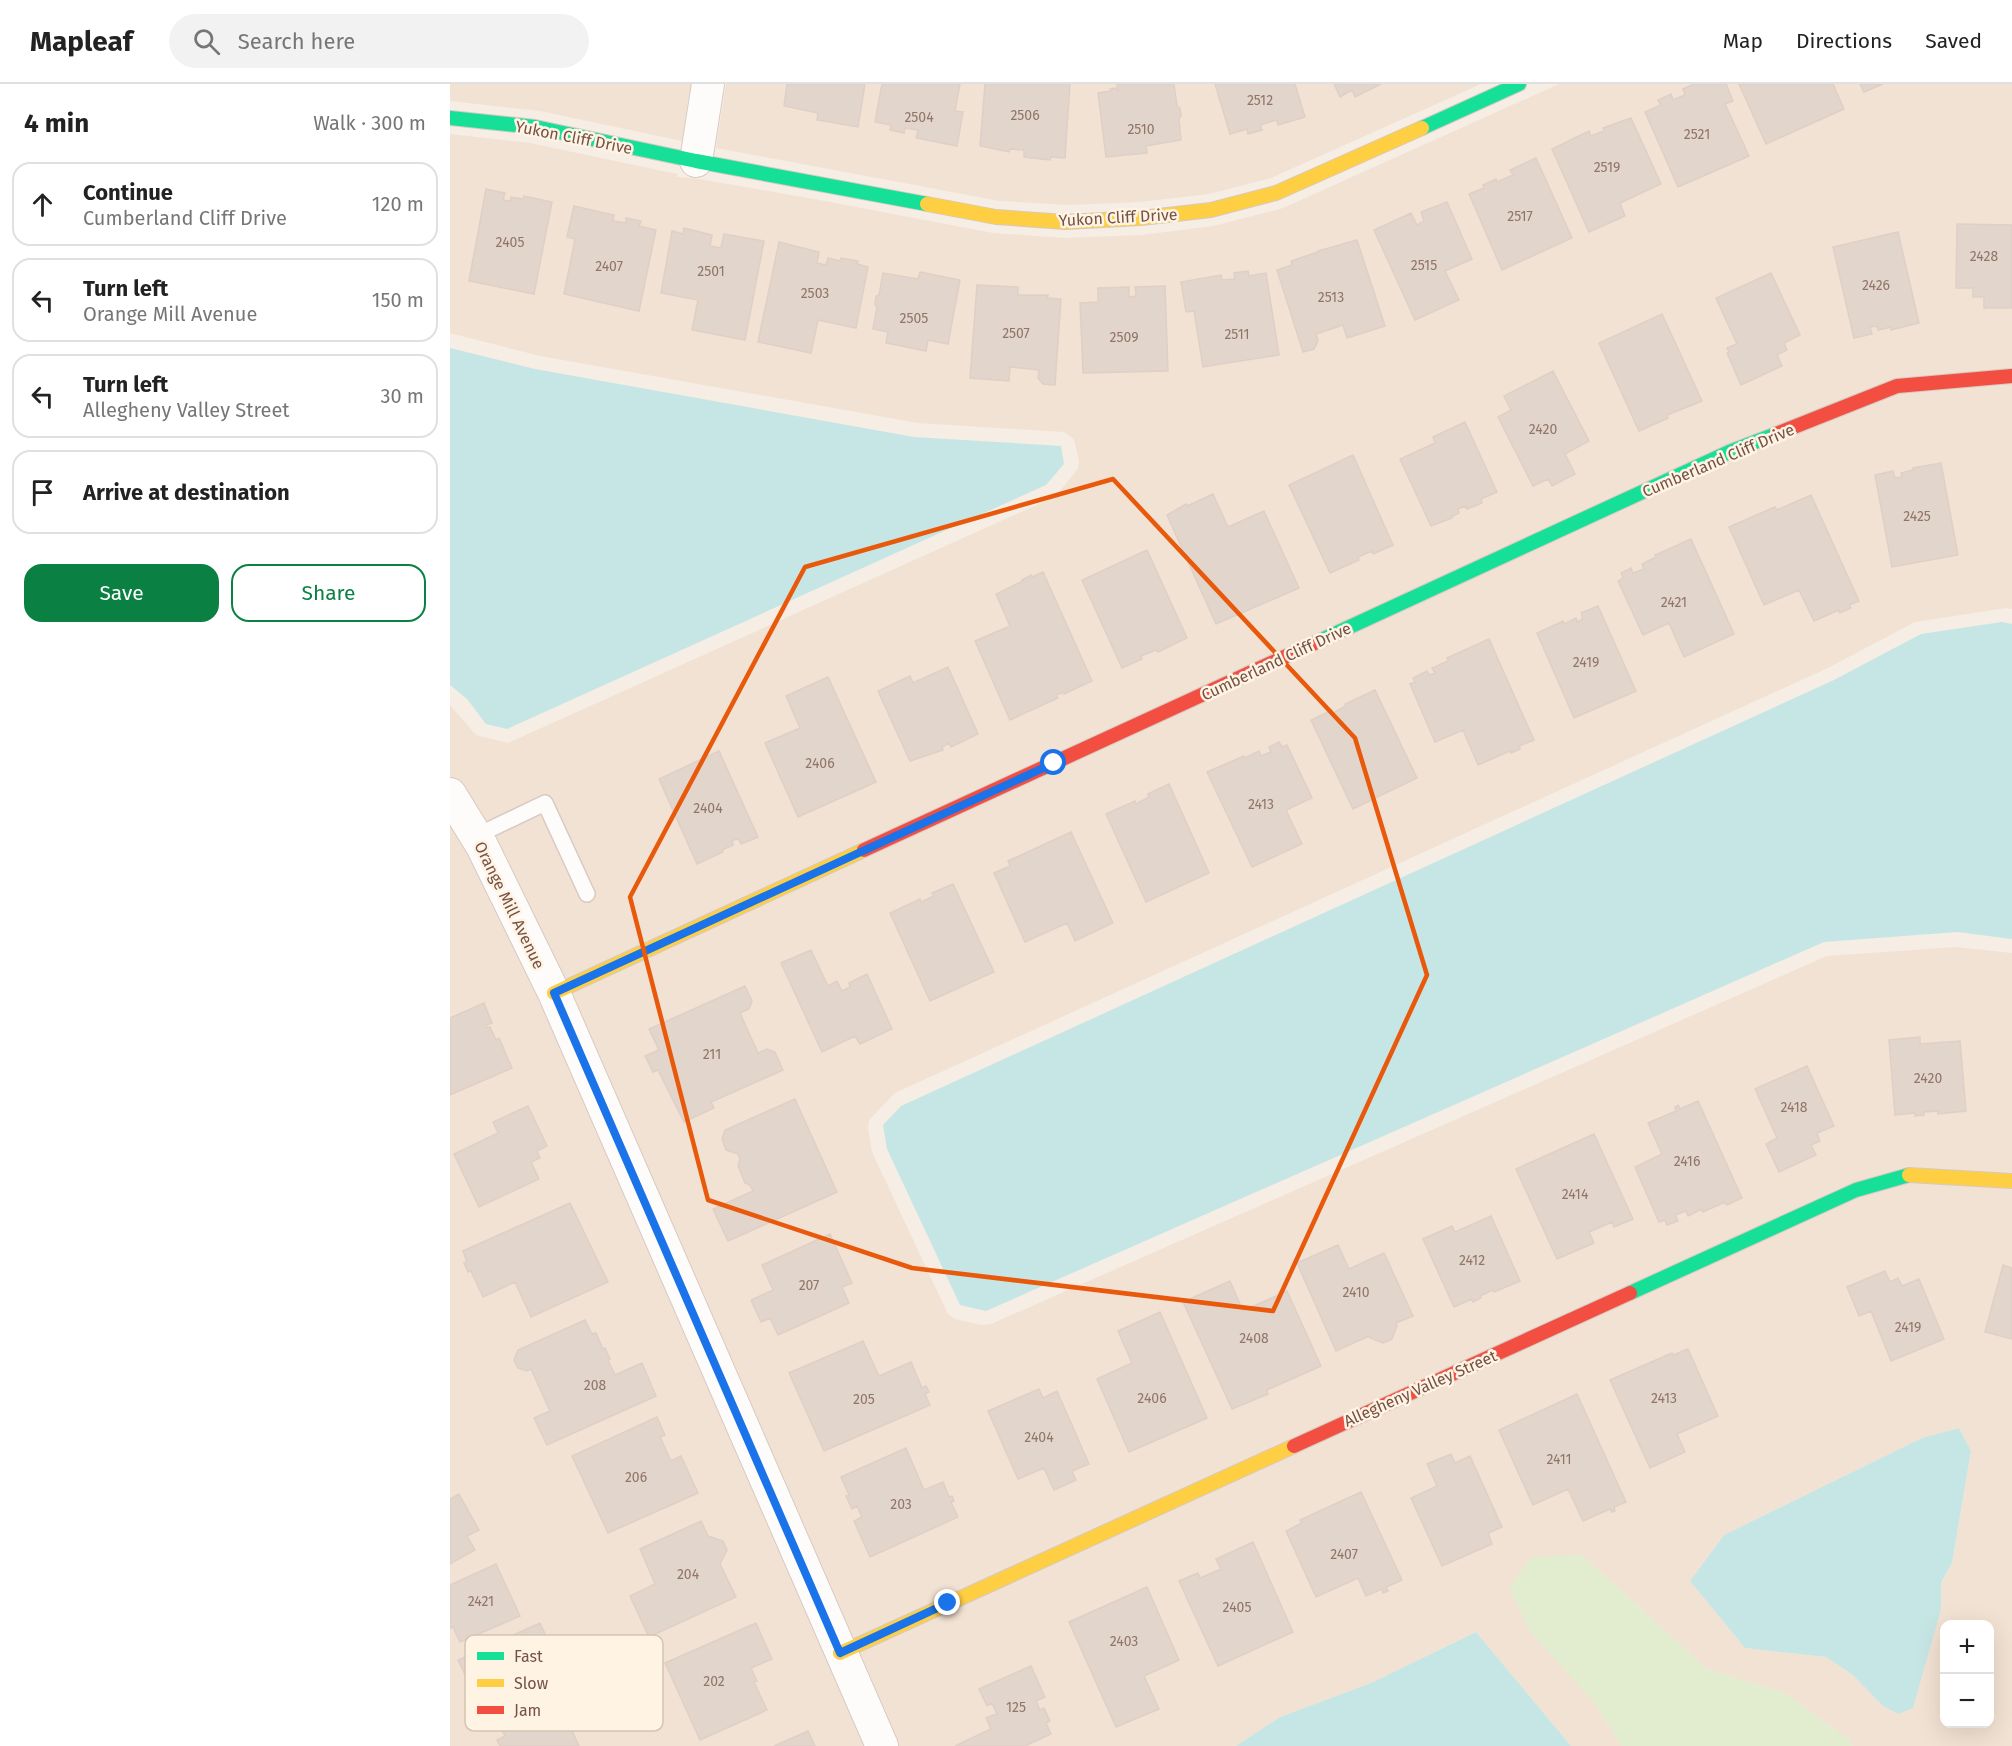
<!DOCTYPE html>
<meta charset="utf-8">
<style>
:root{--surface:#fff;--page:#f2f2f2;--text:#222;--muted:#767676;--line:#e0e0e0;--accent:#0b8043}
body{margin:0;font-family:"Fira Sans",sans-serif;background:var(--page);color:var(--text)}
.controls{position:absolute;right:18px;bottom:18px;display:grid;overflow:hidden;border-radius:12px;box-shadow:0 6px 24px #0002}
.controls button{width:54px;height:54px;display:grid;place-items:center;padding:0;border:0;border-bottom:2px solid var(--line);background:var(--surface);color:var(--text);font:30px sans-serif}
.stop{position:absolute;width:18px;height:18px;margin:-14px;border:4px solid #1a73e8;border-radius:50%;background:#fff}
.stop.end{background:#1a73e8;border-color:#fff;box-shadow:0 2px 6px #0008}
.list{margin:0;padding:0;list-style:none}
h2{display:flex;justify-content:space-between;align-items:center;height:78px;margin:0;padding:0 24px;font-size:26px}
h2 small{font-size:20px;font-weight:400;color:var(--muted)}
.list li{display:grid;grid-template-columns:39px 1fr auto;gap:18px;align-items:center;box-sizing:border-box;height:84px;margin:0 12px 12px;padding:0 12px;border:2px solid var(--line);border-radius:18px}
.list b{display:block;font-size:22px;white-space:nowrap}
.list p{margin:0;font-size:20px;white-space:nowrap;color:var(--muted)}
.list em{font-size:20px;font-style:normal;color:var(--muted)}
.actions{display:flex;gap:12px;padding:18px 24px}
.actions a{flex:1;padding:14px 0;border:2px solid var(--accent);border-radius:18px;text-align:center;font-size:21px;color:var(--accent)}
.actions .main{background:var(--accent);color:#fff}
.icon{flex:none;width:33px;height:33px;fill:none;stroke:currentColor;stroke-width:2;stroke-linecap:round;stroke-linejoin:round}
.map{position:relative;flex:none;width:1562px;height:1662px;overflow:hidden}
header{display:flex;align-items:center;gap:36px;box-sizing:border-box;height:84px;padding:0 30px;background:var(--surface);border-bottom:2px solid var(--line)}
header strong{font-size:28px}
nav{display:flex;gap:33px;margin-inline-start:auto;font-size:21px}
.search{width:420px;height:54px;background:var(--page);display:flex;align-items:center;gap:15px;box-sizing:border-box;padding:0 21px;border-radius:33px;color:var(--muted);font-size:22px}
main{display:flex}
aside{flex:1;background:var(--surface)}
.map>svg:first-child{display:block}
</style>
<header>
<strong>Mapleaf</strong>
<div class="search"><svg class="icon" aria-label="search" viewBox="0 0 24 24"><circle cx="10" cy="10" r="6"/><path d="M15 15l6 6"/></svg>Search here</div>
<nav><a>Map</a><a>Directions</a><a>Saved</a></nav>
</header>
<main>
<aside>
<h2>4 min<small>Walk · 300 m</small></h2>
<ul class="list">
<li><svg class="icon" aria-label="ahead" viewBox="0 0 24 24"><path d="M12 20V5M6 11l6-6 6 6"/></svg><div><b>Continue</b><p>Cumberland Cliff Drive</p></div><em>120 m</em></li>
<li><svg class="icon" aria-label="left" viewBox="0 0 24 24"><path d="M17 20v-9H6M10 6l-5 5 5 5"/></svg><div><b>Turn left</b><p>Orange Mill Avenue</p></div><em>150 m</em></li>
<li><svg class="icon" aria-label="left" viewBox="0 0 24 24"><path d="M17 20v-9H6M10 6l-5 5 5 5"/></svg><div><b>Turn left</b><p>Allegheny Valley Street</p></div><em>30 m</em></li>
<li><svg class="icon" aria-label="arrive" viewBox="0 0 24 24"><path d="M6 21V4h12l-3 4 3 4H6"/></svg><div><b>Arrive at destination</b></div></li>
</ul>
<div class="actions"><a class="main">Save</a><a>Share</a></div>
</aside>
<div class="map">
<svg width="1562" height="1662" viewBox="0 0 1562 1662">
<rect width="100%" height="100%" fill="#f6ede4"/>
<path fill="#f2e2d3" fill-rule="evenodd" d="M0,0H241L232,57L90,27L0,17Z
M276,0H1031L821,94L759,110L690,118L618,121L550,117L266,64Z
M1109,0H1562V525L1556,524L1465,538L1378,584L445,1009L419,1036L418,1044L422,1068L498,1230L505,1235L531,1241L541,1240L1377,872L1506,863L1562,869V1662H1403L1399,1656L1335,1609L1257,1585L1131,1470L1143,1617L1172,1662H1121L1026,1548L921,1599L830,1633L786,1662H0V621L26,651L58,659L602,414L608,409L628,385L629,377L624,355L614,348L468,339L90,272L0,249V50L80,59L227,90V93L243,94L364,115L543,149L615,154L691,151L764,142L833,124ZM1509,1344L1521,1368L1502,1479L1491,1500V1525L1448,1630L1433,1622L1403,1591L1376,1573L1295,1564L1240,1497L1274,1451L1472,1354ZM1494,1540H1540V1640H1494Z"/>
<path fill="#e2ecce" d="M1131,1470L1257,1585L1335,1609L1399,1656L1403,1662H1172L1143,1617L1081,1549L1059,1504L1081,1473Z"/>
<path fill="#c6e6e6" d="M0,264L85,285L464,353L611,362L614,380L596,401L57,645L36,640L17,615L0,601Z
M1552,538L1562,540V855L1507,848L1374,858L536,1227L510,1221L437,1065L433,1041L451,1022L1384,596L1471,550Z
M1509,1344L1521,1367L1502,1479L1491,1499V1525L1463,1624L1448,1630L1433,1622L1403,1591L1376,1573L1295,1564L1240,1497L1274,1451L1472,1354Z
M1026,1548L1121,1662H786L830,1633L921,1599Z"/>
<path fill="#e2d5cc" stroke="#dfcfc6" stroke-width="1.5" d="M337,0H415L408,43L367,36L368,29L334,22Z
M432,0H510L505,27L513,28L507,62L466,54L468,46L455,44L454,49L440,46L441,41L425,38Z
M535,0H620L615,74L601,73L600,76L574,73V66L560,65L559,68L530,62Z
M667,0H724L727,22L730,24L731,31L729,35L731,56L696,62L697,69L656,73L648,9L661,7L660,5L666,4L668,6Z
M765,0H845L855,33L828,41L827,36L810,41L812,46L798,50L797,45L780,50Z
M884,0H931L905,13L902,6L890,13Z
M1244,0H1276L1283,17L1275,20L1299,72L1228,103L1195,28L1211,21L1208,16L1221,10L1223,16L1235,11L1233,5Z
M1289,0H1383L1394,25L1316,60Z
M1410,0H1433L1414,8Z
M1181,34L1211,100L1170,119L1175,132L1139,148L1102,65L1139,47L1141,52L1154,47L1153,44Z
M1086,74L1122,154L1052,186L1019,110L1034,104L1033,101L1046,95L1047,98L1063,91L1060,86Z
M36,105L55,109L53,116L60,117L61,113L73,115L74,112L102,118L84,210L19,197Z
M997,118L1022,175L995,187L1009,216L965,236L924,146L961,129L967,141L974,137L971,128Z
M124,122L164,131L163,137L176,139V134L191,137L189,142L206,146L189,227L114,210L125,155L117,153Z
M1507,140L1562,141V224H1534V213H1523V204H1506Z
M234,144L262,151L260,162L271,164L274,150L314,157L295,256L242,246L248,216L211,209L222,147L233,150Z
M1448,148L1469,239L1441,246V243L1428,246L1427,242L1420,243L1422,250L1404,254L1383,163Z
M907,156L935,242L897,254L893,241L866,250L868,257L864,265L853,268L827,186L842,181L841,177L868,168V167Z
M329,158L369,168L367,179L376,181L378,174L390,177L391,174L408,177L407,180L418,183L406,244L368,236L361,269L308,258Z
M798,187L799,192L816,189L829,271L753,283L744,227L736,228L731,198L771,191L772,196L785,195L784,189Z
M470,188L510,196L498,260L478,256L476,267L436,259L438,248L423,245L427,223L425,220L426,212L429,211L433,189L468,195Z
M1321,189L1350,251L1334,259L1337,266L1327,271L1332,282L1291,301L1277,269L1279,268L1277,264L1287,260L1266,214Z
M527,201L568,203V211H598L597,214L611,215L605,301L593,300L588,294L589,286L560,283L559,297L520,294Z
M715,202L718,287L633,289L630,219L648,218V204L679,203V213L686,212L685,203Z
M1212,230L1252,317L1217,331L1218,334L1189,347L1149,259Z
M1103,287L1139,357L1115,370L1125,390L1102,402L1098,395L1083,402L1048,333L1061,326L1054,312Z
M1015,338L1047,408L1031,415L1032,419L1017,425L1015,422L1008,425L1009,429L1001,433L1002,434L981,442L950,375L985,359L983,353Z
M903,371L943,461L923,470L922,467L908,473L909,476L880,489L839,401Z
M1491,379L1508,471L1442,483L1425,391L1443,387L1445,394L1452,393L1451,389L1463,386V384Z
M763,410L778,443L814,427L849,504L766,540L717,431L736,420L737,422Z
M1361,411L1409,517L1399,521L1401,524L1390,529L1389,526L1364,537L1349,506L1314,521L1279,443L1325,423L1327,426Z
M1241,455L1284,550L1234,573L1219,539L1193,551L1168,497L1173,494L1171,489L1181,484L1183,489L1194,485L1192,480L1206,473L1205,471Z
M697,466L737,554L708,568L706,566L691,572L692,575L672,584L632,496Z
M593,488L642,597L614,610V608L606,611L608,614L560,636L525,557L560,542L546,510L573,497L572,496L581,491L582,493Z
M1148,522L1186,607L1124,634L1087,549L1113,537L1114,540L1126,534L1127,538L1133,535L1131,529Z
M1039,555L1084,656L1069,662L1070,665L1061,669L1060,667L1028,681L1013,646L985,658L960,600L965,598L963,594L977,587L979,591L985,589L982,584L998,577L997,574Z
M498,583L528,650L501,663L499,659L492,663L493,666L460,677L428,607L460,592L463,599Z
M378,593L426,698L348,733L315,659L350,644L336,612Z
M925,606L967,694L903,725L861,636L882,626L883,629L896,622L895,620Z
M829,658L832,663L837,661L862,714L836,726L852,760L802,783L757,688L794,672L795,674L809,667L811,672L821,668L819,663Z
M269,667L308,753L291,760L288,754L282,757L283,761L272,766L273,768L247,780L209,695Z
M719,700L759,789L696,818L656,730L685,717L686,720L699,713L698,710Z
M621,748L663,839L625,857L617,839L575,858L544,789L560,782L558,777Z
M503,800L544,888L480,917L440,829L470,815L471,818L484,812L482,809Z
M361,866L378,902L387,897L392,907L400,903L399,899L417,890L442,945L410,960L405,952L372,968L331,879Z
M295,902L302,917L299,925L290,929L308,969L317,965L325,968L333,986L261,1018L264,1024L234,1038L208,986L203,988L195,972L209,966L199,945Z
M34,919L42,939L36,941L37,944L40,943L46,956L49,954L62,984L0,1011V934Z
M1470,953V960L1510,957L1516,1027L1488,1030V1027L1474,1028V1031L1465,1032V1029L1445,1031L1439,956Z
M1357,982L1384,1042L1367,1049L1370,1057L1361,1061L1366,1071L1329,1088L1316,1060L1327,1054L1305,1005Z
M345,1015L387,1108L278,1157L263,1125L303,1107L300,1101L295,1099L288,1082L290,1075L288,1070L276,1066L272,1055L275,1046Z
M1248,1017L1292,1114L1277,1121L1275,1118L1253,1128L1252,1125L1238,1132L1236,1127L1225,1131L1228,1137L1217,1141L1215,1136L1209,1138L1185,1083L1212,1070L1198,1039L1226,1027L1225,1023L1228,1021L1230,1025Z
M78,1022L97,1062L87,1067L90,1074L81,1078L89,1095L29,1123L4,1070L48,1049L43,1038Z
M1144,1050L1183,1135L1164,1143L1162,1138L1139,1148L1144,1159L1107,1175L1066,1085Z
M120,1119L158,1198L81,1233L65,1198L33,1213L21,1187L18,1188L14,1179L17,1178L13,1167Z
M1041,1132L1070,1197L1044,1208L1043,1206L1030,1212L1031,1214L1023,1218L1022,1215L1004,1223L973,1155L1002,1142L1005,1148Z
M380,1150L402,1199L392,1203L399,1219L328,1251L320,1234L311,1238L301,1216L323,1206L312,1181Z
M888,1161L899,1185L934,1169L963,1232L946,1239L947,1242L942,1255L933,1259L920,1254L919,1252L886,1267L847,1179Z
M1553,1181L1562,1184V1255L1535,1248Z
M1435,1187L1440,1198L1448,1194L1452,1202L1469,1195L1494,1255L1441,1277L1421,1227L1409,1232L1397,1203Z
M780,1197L793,1227L837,1207L871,1282L817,1306L818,1310L782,1325L733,1218Z
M710,1228L757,1334L679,1368L647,1295L682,1279L668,1247Z
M135,1236L142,1250L146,1249L153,1265L155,1264L160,1275L158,1276L165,1291L192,1279L206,1312L97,1361L84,1334L100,1327L81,1285L77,1287L68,1284L64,1276L68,1266Z
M413,1257L429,1292L461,1278L472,1304L476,1302L479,1308L475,1310L480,1321L374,1367L339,1289Z
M1238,1265L1268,1332L1227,1350L1235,1368L1200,1384L1160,1296L1222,1269L1223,1271Z
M589,1305L593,1314L607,1307L639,1380L622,1387L626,1396L604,1406L594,1384L568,1395L538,1327Z
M1127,1310L1176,1418L1164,1423L1165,1427L1162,1428L1160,1425L1133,1437L1118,1405L1083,1421L1049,1346Z
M207,1333L215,1351L210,1353L221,1377L231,1372L248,1409L158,1449L122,1372Z
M456,1364L474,1406L493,1398L499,1413L502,1412L504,1417L501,1418L508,1433L420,1473L404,1437L412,1433L407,1422L402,1425L396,1412L399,1411L391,1393Z
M1001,1370L1005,1379L1020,1372L1052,1443L1038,1449L1042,1460L992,1482L961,1414L987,1402L977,1380Z
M911,1408L952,1496L936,1503L938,1507L933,1509L932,1505L916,1512L908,1494L866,1513L836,1447L852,1439L850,1436Z
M9,1410L29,1446L17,1452L25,1466L0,1480V1415Z
M251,1437L258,1452L273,1457L277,1466L270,1480L286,1513L199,1553L180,1512L205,1500L190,1465Z
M803,1458L843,1548L768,1582L729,1497L748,1489L750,1494L771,1485L766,1475Z
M46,1480L70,1532L10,1558L3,1543L0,1544V1501Z
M697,1503L729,1576L694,1592L709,1625L666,1643L619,1538Z
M90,1539L114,1591L24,1631L16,1614L20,1613L17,1605L21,1603L8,1576Z
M306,1539L322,1575L301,1584L307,1597L304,1598L317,1626L250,1656L215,1579Z
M581,1582L595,1613L586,1617L590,1626L594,1624L600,1637L596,1639L601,1650L575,1662H505L541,1645L536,1634L547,1630L542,1619L537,1622L529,1605Z
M106,1611L129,1662H50L47,1656L55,1652L47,1637Z
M358,1647L365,1662H324Z"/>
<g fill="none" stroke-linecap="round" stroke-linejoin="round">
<g stroke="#d7cac3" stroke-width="18">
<path id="lane" d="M26,752L95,719L137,810"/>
</g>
<g stroke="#d7cac3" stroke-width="34">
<path id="street" d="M246,77L258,0
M0,710L32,762L104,909L432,1662"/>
</g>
<g stroke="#d6c9c1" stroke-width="16">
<path id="fast" d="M0,34L85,43L246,77L477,120
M972,44L1069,0
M867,558L1279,368L1326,350
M1180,1209L1406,1106L1459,1091"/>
</g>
<g stroke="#d6c9c1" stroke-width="16">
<path id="slow" d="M477,120L546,133L615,138L691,134L761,126L826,109L972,44
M104,909L414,766
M1459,1091L1562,1097
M390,1569L844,1362"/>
</g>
<g stroke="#d6c9c1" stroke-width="16">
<path id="jam" d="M1326,350L1447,302L1562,292
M414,766L867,558
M844,1362L1180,1209"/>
</g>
<use href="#lane" stroke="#fefcfb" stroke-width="15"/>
<use href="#street" stroke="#fefcfb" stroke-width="32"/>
<use href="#fast" stroke="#16e098" stroke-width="14"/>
<use href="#slow" stroke="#ffcf43" stroke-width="14"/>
<use href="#jam" stroke="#f24e42" stroke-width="14"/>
</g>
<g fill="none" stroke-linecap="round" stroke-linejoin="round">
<path stroke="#1a73e8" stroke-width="8" d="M498,1519L390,1569L104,909L604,679"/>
</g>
<path fill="none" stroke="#e8590c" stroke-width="4.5" stroke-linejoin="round" d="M663,395L905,654L977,891L823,1227L462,1184L258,1116L180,813L355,483Z"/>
<g text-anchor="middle" stroke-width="5" stroke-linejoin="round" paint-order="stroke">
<g font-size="14" fill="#917569">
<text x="810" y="21">2512</text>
<text x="575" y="36">2506</text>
<text x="469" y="38">2504</text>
<text x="691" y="50">2510</text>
<text x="1247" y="55">2521</text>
<text x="1157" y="88">2519</text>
<text x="1070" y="137">2517</text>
<text x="60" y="163">2405</text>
<text x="1534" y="177">2428</text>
<text x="974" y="186">2515</text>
<text x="159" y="187">2407</text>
<text x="261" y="192">2501</text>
<text x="1426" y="206">2426</text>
<text x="365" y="214">2503</text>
<text x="881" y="218">2513</text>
<text x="464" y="239">2505</text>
<text x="566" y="254">2507</text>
<text x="787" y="255">2511</text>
<text x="674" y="258">2509</text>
<text x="1093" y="350">2420</text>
<text x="1467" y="437">2425</text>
<text x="1224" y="523">2421</text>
<text x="1136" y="583">2419</text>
<text x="370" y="684">2406</text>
<text x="811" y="725">2413</text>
<text x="258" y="729">2404</text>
<text x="262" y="975">211</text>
<text x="1478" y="999">2420</text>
<text x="1344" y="1028">2418</text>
<text x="1237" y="1082">2416</text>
<text x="1125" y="1115">2414</text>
<text x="1022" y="1181">2412</text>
<text x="359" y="1206">207</text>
<text x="906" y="1213">2410</text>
<text x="1458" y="1248">2419</text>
<text x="804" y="1259">2408</text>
<text x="145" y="1306">208</text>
<text x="702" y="1319">2406</text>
<text x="1214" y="1319">2413</text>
<text x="414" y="1320">205</text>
<text x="589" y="1358">2404</text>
<text x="1109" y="1380">2411</text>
<text x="186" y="1398">206</text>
<text x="451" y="1425">203</text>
<text x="894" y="1475">2407</text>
<text x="238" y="1495">204</text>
<text x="31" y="1522">2421</text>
<text x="787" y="1528">2405</text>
<text x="674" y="1562">2403</text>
<text x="264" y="1602">202</text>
<text x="566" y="1628">125</text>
</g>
<g font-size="16" fill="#745245" stroke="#fff3e4">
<text transform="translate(124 53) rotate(11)" y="6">Yukon Cliff Drive</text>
<text transform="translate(668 133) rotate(-3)" y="6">Yukon Cliff Drive</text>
<text transform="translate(1268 376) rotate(-23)" y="6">Cumberland Cliff Drive</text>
<text transform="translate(826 577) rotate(-25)" y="6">Cumberland Cliff Drive</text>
<text transform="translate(60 821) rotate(64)" y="6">Orange Mill Avenue</text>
<text transform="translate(970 1304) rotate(-24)" y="6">Allegheny Valley Street</text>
</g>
</g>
<rect x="15" y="1551" width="198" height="96" rx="9" fill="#fff3e4" stroke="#d5c3b4" stroke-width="1.5"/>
<rect x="27" y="1568" width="27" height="8" fill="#16e098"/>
<rect x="27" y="1595" width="27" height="8" fill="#ffcf43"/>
<rect x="27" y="1622" width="27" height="8" fill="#f24e42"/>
<g font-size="16" fill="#745245">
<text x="64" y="1578">Fast</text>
<text x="64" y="1605">Slow</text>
<text x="64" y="1632">Jam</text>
</g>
</svg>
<div class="controls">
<button>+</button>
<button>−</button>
</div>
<div class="stop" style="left:604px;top:679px"></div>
<div class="stop end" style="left:498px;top:1519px"></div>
</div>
</main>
